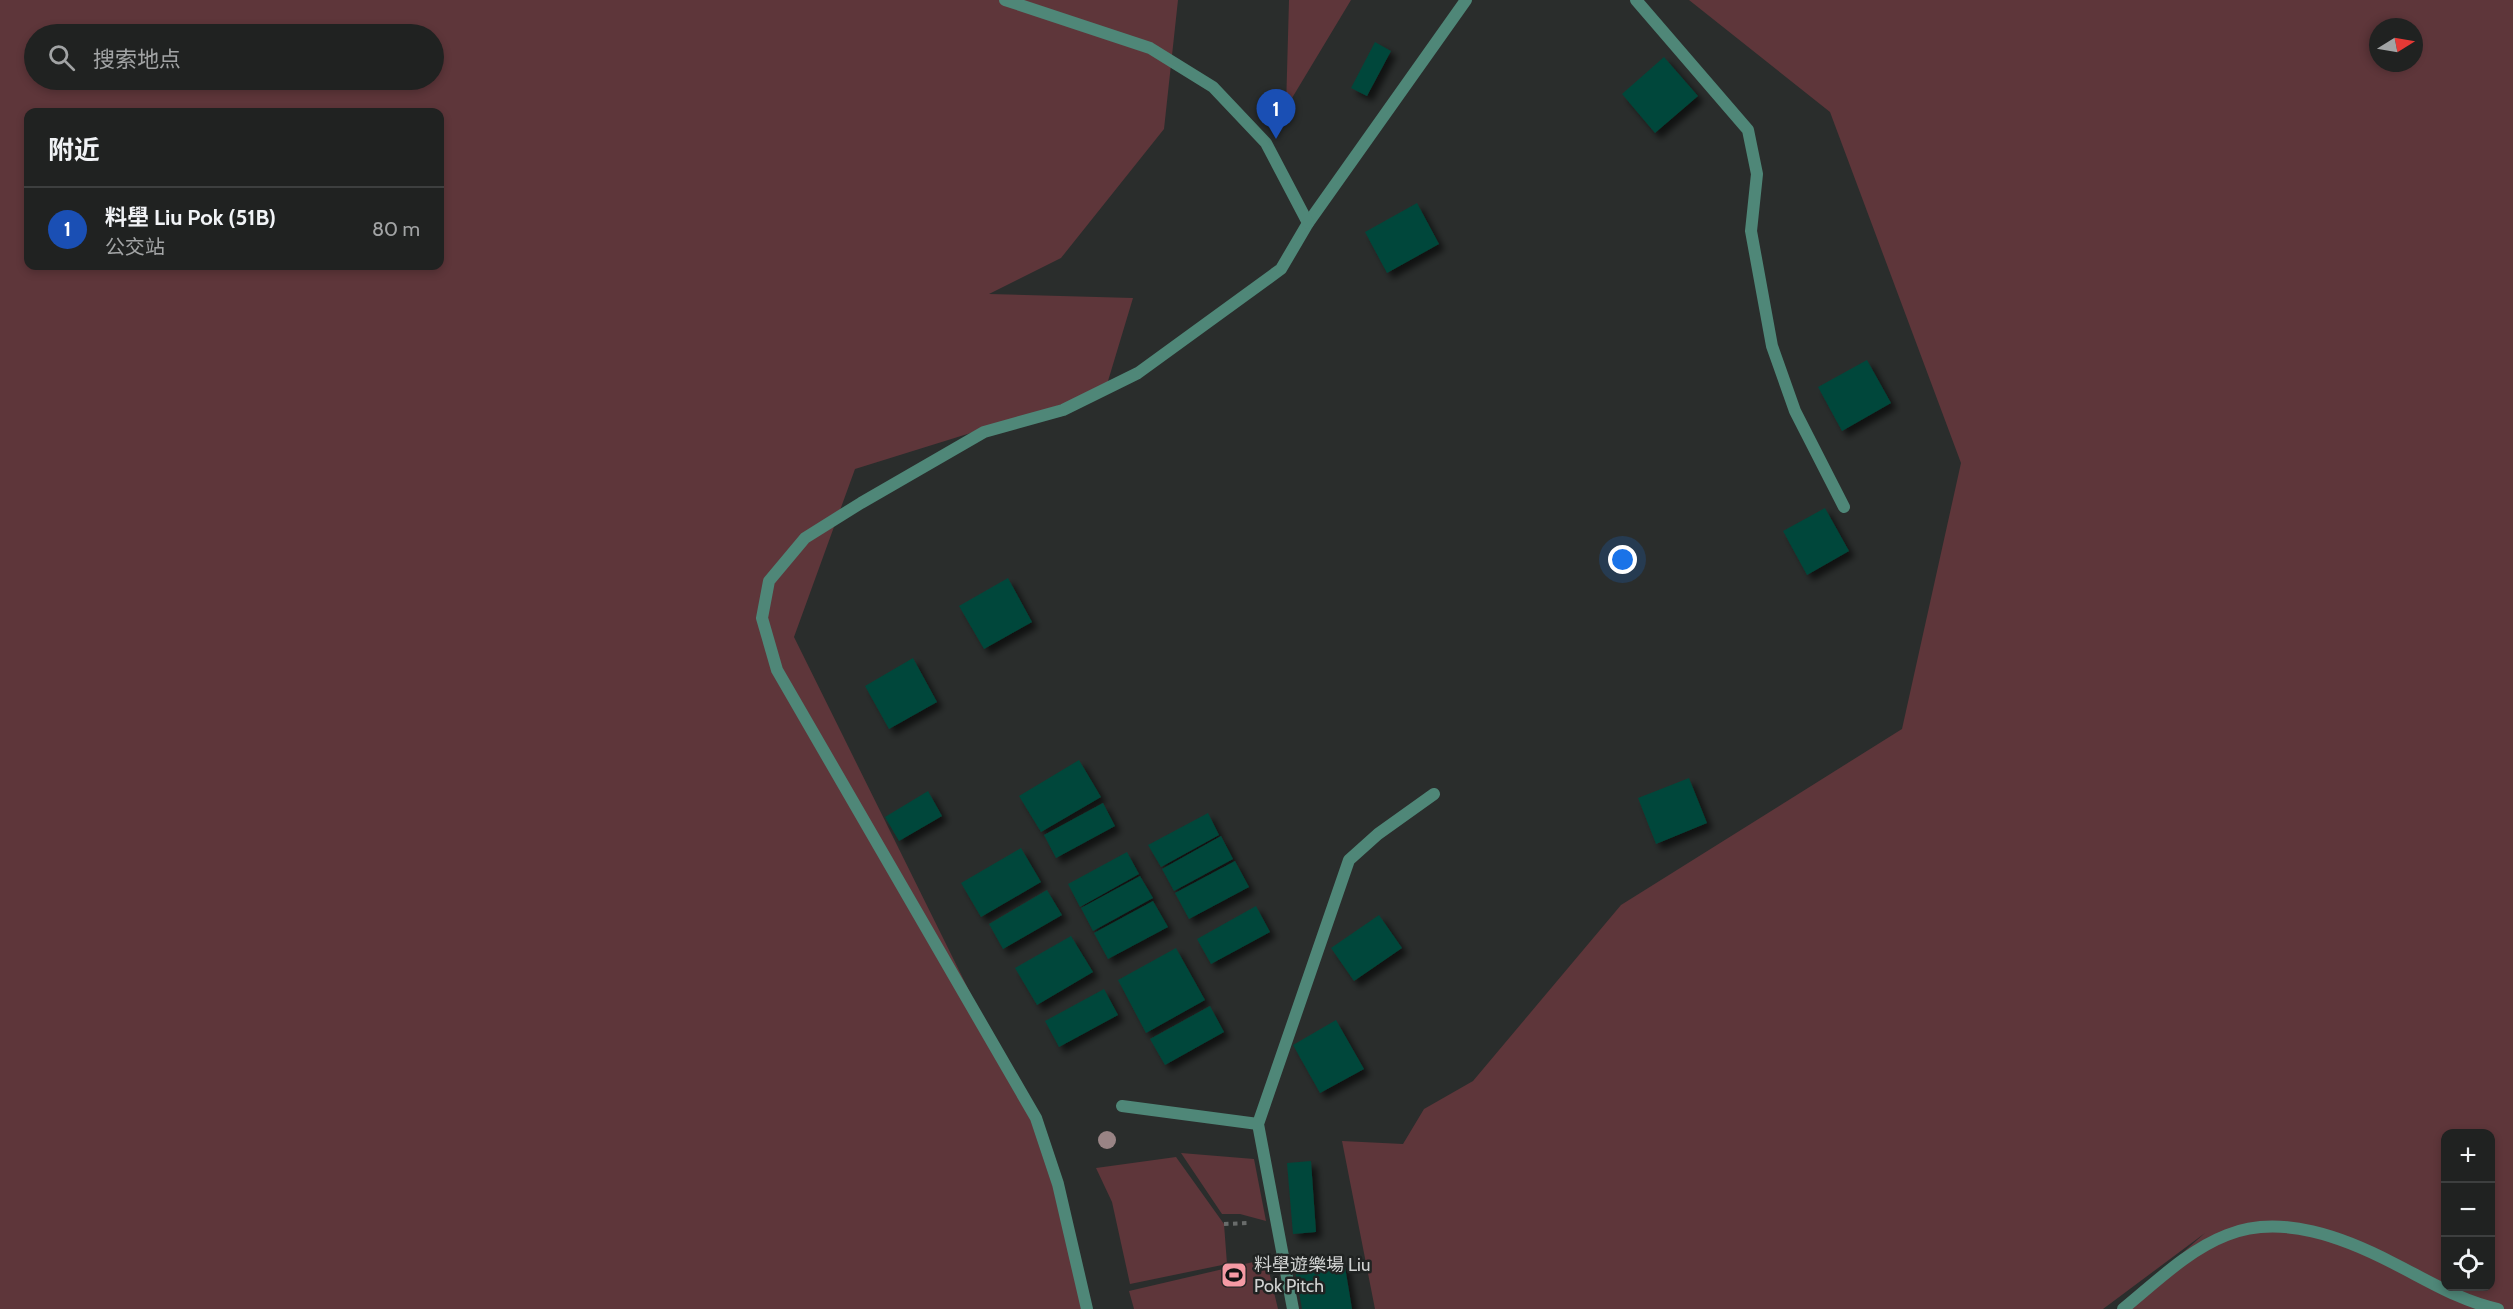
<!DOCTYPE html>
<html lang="zh">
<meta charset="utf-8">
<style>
:root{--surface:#202221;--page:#282a2a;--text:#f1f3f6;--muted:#a2a4a5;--line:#3d3f3f;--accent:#f49aa4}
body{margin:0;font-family:Cabin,"Noto Sans SC",sans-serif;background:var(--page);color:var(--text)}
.controls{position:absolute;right:18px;bottom:18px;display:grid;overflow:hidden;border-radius:12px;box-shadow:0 3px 9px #0003}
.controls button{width:54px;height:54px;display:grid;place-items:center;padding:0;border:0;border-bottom:2px solid var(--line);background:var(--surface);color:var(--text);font:30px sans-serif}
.compass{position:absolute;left:2369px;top:18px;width:54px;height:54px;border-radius:50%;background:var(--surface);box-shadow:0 3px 9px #0003;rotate:79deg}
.you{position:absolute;left:1623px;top:560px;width:21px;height:21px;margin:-15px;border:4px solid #fff;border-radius:50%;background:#1a73e8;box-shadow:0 0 0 9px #1a73e833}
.badge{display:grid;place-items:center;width:39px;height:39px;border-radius:50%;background:var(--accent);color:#fff;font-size:20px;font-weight:700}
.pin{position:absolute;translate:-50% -50px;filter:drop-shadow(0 2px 3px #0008)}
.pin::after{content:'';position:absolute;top:32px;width:21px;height:18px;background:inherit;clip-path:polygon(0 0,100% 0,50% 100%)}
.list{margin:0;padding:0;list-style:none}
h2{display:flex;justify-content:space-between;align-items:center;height:78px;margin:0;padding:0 24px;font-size:26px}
h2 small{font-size:20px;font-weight:400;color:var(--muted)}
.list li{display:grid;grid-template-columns:39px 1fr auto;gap:18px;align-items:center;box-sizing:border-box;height:84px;padding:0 24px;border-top:2px solid var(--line)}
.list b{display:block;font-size:22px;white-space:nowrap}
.list p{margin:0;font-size:20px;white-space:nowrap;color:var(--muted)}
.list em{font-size:20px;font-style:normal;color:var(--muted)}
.icon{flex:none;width:33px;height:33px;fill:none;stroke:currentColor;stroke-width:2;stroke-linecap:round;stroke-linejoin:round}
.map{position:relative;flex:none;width:2513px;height:1309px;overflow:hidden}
.search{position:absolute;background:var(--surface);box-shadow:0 3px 9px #0003;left:24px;top:24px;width:420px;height:66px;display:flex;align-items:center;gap:15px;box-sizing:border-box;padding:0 21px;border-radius:33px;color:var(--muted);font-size:22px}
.panel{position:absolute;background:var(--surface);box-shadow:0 3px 9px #0003;left:24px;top:108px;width:420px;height:162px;border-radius:12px}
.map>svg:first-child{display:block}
</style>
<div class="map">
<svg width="2513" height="1309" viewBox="0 0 2513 1309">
<defs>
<filter id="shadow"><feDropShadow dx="5.5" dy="5.5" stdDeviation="3" flood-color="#0009"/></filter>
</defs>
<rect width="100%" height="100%" fill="#2a2d2c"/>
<path fill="#5e363a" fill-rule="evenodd" d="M0,0H1178L1164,129L1061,258L989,294L1133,298L1105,391L855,469L794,637L1048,1150L1085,1309H0ZM34,34H434V80H34ZM28,112H440V266H28Z
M1289,0H1351L1286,108Z
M1689,0H2513V1309H2119L2205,1233L2103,1309H1375L1342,1141L1403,1144L1424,1109L1473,1081L1621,905L1902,729L1961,463L1830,112ZM2378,27H2414V63H2378ZM2446,1134H2490V1286H2446Z
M1181,1153L1254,1159L1266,1221L1240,1214H1222Z
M1176,1157L1224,1224L1227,1264L1130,1284L1112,1202L1096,1168Z
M1266,1259L1278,1309H1134L1129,1291Z"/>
<path fill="#02473a" filter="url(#shadow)" d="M1375,42L1391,51L1367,96L1351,88Z
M1664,57L1698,96L1655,133L1622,94Z
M1417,203L1439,244L1387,273L1365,232Z
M1867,360L1891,403L1842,431L1818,387Z
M1825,508L1849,551L1807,575L1783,531Z
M1008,578L1032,622L984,649L959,606Z
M913,658L937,702L889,729L865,686Z
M1079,760L1101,797L1041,832L1019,796Z
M1689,778L1707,823L1656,844L1638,798Z
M928,791L942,816L899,841L885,817Z
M1103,803L1115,826L1056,858L1044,835Z
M1208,813L1219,835L1161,867L1148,845Z
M1221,836L1233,859L1174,891L1162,869Z
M1021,848L1041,882L981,917L961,883Z
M1127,852L1139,874L1080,907L1068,884Z
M1235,861L1249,887L1189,919L1175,893Z
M1140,876L1153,898L1093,931L1081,908Z
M1047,890L1062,915L1003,949L989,924Z
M1153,901L1168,927L1108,959L1094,933Z
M1256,906L1270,932L1211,964L1197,939Z
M1379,915L1402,948L1354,981L1331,948Z
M1071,936L1093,972L1037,1005L1015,968Z
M1176,948L1205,1000L1146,1033L1118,980Z
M1104,989L1118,1015L1059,1047L1045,1021Z
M1210,1006L1224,1032L1165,1065L1150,1039Z
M1336,1020L1364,1069L1320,1093L1293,1045Z
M1311,1161L1316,1232L1293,1234L1287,1163Z
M1344,1261L1352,1309H1302L1295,1270Z"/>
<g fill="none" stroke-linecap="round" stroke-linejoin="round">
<path stroke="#696c6b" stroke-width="4" stroke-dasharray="4.5 4.5" stroke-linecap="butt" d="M1224,1224L1249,1223"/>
<path stroke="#4f8778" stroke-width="12" d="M1636,0L1748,130L1757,174L1751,231L1772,346L1795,411L1844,507
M1122,1106L1258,1124
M1087,1309L1058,1184L1036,1118L777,670L762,618L769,581L805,538L861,503L984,432L1063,410L1138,373L1281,269L1308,223L1466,0
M1293,1309L1258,1124L1349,860L1378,834L1434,794"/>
<path stroke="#4f8778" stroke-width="12" d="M1005,0L1150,48L1213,87L1266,143L1308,223
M2123,1309C2155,1283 2188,1250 2227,1235C2281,1213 2345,1238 2393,1263C2427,1280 2460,1301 2498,1309"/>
</g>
<circle fill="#998485" cx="1107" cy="1140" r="9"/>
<defs>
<g id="stadium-square" transform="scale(1.35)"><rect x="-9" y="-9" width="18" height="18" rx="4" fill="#f49aa4" stroke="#202322"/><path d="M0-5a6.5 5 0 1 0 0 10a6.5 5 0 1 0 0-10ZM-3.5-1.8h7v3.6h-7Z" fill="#111"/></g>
</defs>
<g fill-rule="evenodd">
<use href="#stadium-square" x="1234" y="1275"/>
</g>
<g text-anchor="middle" stroke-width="5" stroke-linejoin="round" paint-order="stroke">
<g font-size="18" fill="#d1d3d2" stroke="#202322" text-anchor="start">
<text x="1254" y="1271">料壆遊樂場 Liu<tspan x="1254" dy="21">Pok Pitch</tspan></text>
</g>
</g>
</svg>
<div class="controls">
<button>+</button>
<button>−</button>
<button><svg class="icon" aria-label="locate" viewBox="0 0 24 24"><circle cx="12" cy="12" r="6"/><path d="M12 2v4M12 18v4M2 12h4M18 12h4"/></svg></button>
</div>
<svg class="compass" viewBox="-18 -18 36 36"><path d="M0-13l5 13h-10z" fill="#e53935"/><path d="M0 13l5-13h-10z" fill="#a2a4a5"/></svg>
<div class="you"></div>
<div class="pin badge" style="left:1276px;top:139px;background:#1a4fb4">1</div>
<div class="search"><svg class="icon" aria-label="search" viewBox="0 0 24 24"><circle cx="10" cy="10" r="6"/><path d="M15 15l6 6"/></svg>搜索地点</div>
<section class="panel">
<h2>附近<small></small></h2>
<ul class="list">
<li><span class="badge" style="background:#1a4fb4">1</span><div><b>料壆 Liu Pok (51B)</b><p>公交站</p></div><em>80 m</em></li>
</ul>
</section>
</div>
